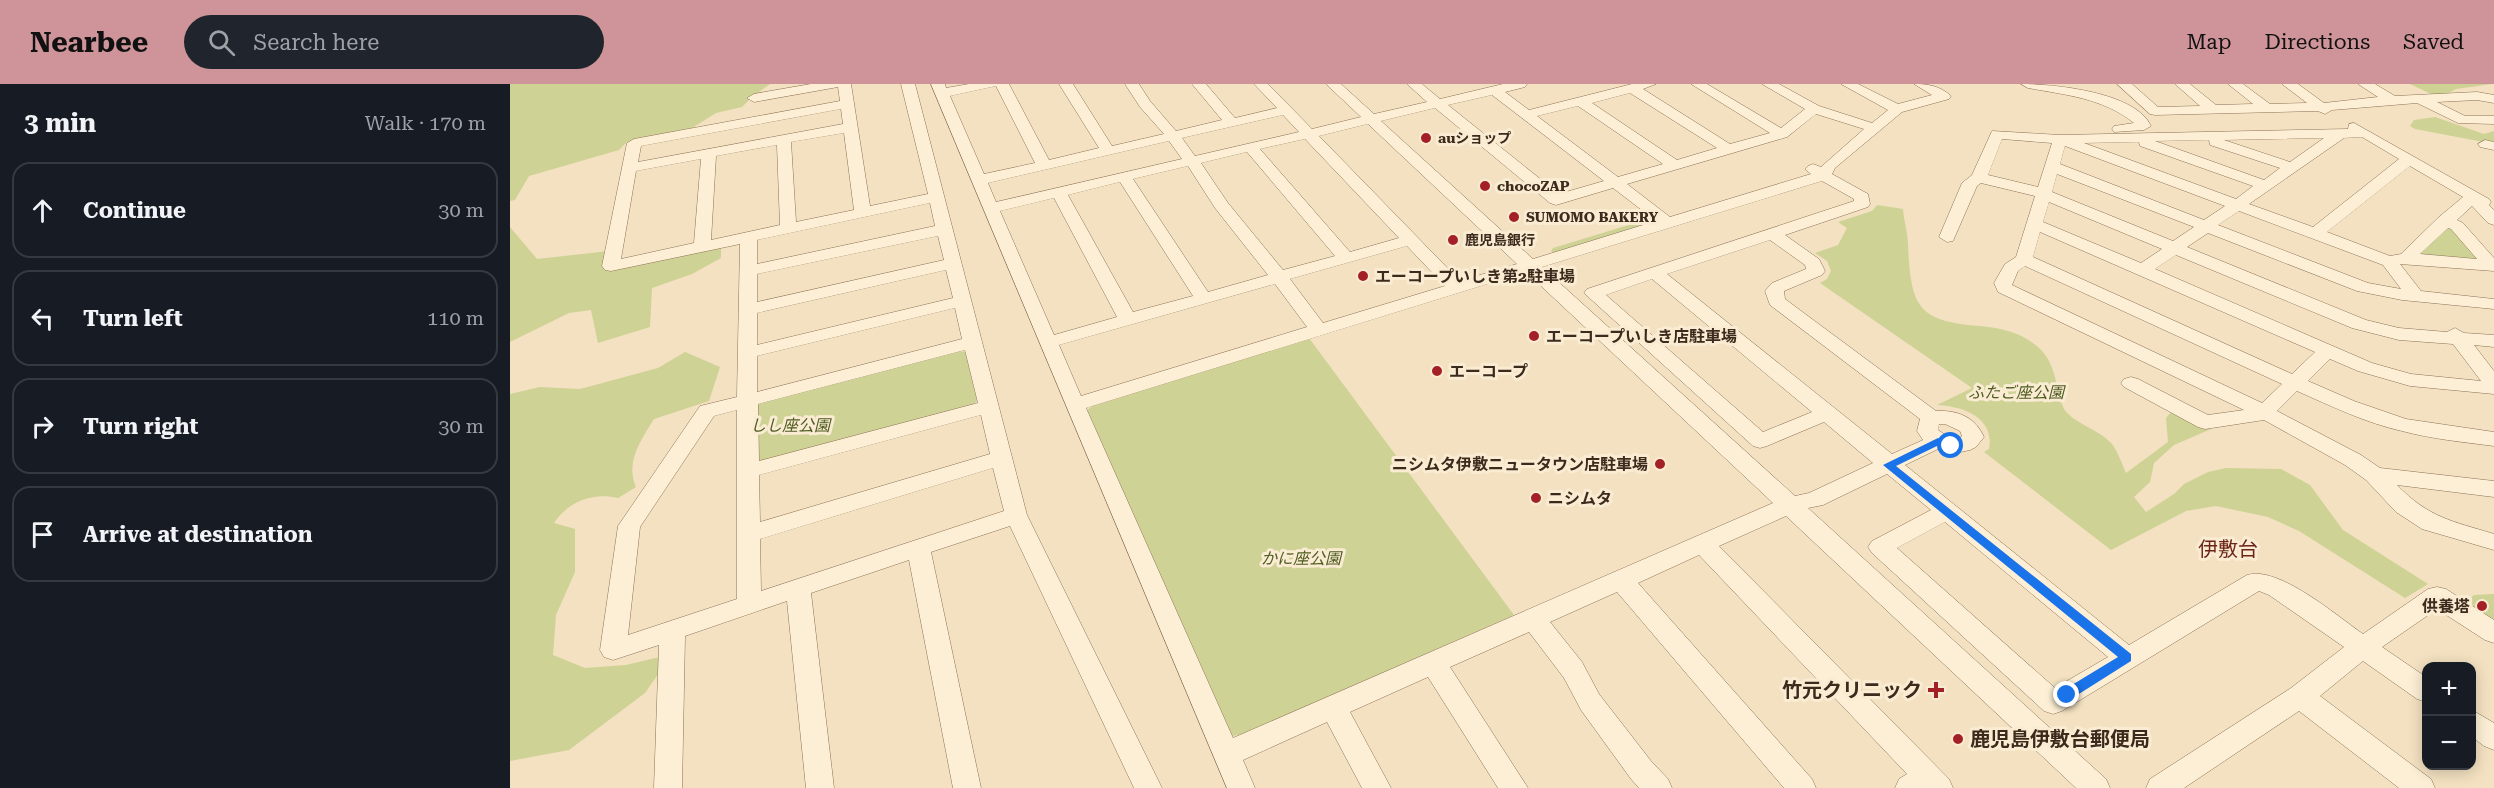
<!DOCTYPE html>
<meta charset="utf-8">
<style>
:root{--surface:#171b24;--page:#20242c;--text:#f1f3f6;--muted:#9ea1a6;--line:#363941;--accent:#ce9499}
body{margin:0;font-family:"Roboto Serif","Noto Sans JP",serif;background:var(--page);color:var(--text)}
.controls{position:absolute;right:18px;bottom:18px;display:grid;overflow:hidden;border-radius:12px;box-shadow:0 3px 15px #0003}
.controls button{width:54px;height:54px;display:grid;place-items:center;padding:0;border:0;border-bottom:2px solid var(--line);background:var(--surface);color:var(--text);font:30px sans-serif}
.stop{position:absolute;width:18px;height:18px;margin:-14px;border:4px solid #1a73e8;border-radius:50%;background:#fff}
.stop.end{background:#1a73e8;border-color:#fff;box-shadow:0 2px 6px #0008}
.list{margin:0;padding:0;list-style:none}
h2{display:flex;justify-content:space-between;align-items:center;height:78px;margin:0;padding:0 24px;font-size:26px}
h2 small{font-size:20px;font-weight:400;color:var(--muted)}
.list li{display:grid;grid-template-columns:39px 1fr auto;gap:18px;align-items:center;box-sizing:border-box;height:96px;margin:0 12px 12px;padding:0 12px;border:2px solid var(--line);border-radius:18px}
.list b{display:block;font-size:22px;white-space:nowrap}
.list em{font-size:20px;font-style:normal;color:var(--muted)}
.icon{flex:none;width:33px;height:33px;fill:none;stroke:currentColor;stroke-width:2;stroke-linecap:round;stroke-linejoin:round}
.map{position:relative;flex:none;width:1984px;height:704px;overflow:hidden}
header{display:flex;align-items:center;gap:36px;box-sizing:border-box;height:84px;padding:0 30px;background:var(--accent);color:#111}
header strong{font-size:28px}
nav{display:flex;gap:33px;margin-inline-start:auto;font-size:21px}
.search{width:420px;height:54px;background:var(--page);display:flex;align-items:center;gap:15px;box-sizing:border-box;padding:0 21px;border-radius:33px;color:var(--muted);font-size:22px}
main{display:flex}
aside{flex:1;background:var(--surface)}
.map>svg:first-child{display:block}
</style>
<header>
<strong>Nearbee</strong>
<div class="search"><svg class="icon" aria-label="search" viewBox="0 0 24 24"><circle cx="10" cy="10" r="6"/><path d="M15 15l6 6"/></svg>Search here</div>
<nav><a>Map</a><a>Directions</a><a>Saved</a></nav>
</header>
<main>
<aside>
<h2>3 min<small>Walk · 170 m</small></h2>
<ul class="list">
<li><svg class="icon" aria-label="ahead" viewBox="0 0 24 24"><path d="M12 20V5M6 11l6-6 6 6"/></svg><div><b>Continue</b></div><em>30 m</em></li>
<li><svg class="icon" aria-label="left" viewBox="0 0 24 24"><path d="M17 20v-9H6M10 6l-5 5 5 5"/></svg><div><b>Turn left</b></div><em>110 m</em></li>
<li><svg class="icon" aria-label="right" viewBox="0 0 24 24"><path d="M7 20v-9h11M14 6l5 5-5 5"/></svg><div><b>Turn right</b></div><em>30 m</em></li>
<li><svg class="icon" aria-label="arrive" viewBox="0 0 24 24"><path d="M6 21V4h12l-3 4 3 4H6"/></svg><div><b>Arrive at destination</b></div></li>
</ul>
</aside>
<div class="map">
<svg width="1984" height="704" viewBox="0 0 1984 704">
<rect width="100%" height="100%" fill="#f3e1c1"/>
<path fill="#ced294" d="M0,0H260L243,12L232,23L206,29L182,44L117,58L109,66L19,92L5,116L0,117Z
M1900,0H1982L1946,5L1937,10H1921Z
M1925,33L1974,50L1984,47V60L1905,45L1900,42L1904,36Z
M1367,121L1393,125C1394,138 1398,149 1398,161C1401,221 1406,237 1469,242C1492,244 1510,248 1528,263C1550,282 1545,315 1557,329C1569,341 1591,347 1602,360C1608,368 1612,380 1616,389L1658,358L1656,334L1662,327L1701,345L1664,361L1644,379L1640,398L1624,413L1636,428L1664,410L1674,400L1698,388L1716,384L1771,385L1800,401L1833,446L1918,500L1895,514L1789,447L1758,433L1706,422L1676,427L1601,466L1474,368L1479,365C1485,333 1452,322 1427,321L1462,304L1310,199L1317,195L1321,187L1317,177L1305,169L1328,161L1337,144L1328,138L1362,127Z
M1132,137L1140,140L1044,169L1041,167L1043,164Z
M0,143L27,175L99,167L97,187L211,163V174L182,190L142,204L140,243L88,259L81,226L59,229L0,258Z
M1938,143L1946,144L1974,177L1908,170Z
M799,254L1004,531L734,650L722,652L717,648L577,326L585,320Z
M449,267L455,268L467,317L460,323L256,378L247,376L248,321L257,316Z
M175,268L210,283L199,317L144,335C131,356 115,378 126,403L108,414C82,408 58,418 44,439L65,445V488L46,531L43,571L75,584L116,581L162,570L135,609L59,666L0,677V310L30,303L70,305L148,284Z
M1984,510V542L1952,521L1964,511Z"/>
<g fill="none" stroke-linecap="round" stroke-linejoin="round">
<g stroke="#8e7156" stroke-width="1">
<path id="minor" d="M301,0H341L360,122L418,110L391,0H405L517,431L652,704H624L500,442L421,468L471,704H443L399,476L301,509L324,704H296L277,517L175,552L172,704H144L149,561L103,576L94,573L90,566L108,442L190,322L227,313L230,160L101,187L95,186L92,182L117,59L124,55L330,17L328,3L244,18L237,14L244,10ZM331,25L333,40L128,78L131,62ZM334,49L344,126L286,138L281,58ZM267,61L270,141L201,156L206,72ZM191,75L184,159L111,175L126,87ZM420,119L425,142L247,180V156ZM428,152L434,176L247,218V190ZM436,186L443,214L247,261V229ZM445,224L452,255L247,308V272ZM455,266L468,319L249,377L248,320ZM227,326V515L118,551L130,443L204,332ZM471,331L480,370L250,438L249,391ZM483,384L494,427L251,507L250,455Z
M421,0H435L436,4L459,0H499L539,76L589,64L549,0H563L602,62L654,50L630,23L615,0H629L640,17L666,47L712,36L682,0H696L725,34L767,24L744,0H758L802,45L851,33L816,0H831L864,30L917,18L897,0H912L930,15L993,0H1017L1015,3L995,8L1019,26L1122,0H1146L1133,5L1220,60L1260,49L1181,0H1197L1271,44L1295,25L1252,0H1269L1309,22L1362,39L1378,26L1331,0H1348L1388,20L1422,11L1404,0C1419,0 1430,2 1441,12L1439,15L1392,28L1325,84L1322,90L1358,110L1360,120L1358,123L1275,151L1309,175L1315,187L1312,191L1274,207L1275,215L1426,327C1448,326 1465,333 1474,353L1466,363L1460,366L1446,369L1428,365L1395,381L1619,561L1737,491C1768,481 1827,532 1853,550L1918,505L1927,503L1936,505L1984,536V559L1975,556L1927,525L1872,563L1916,593V618L1907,615L1853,577L1810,612L1921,695L1925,704H1889L1789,627L1674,704H1636L1640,695L1781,604L1834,563L1759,511L1749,507L1552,627L1543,630L1534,627L1362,469L1358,463L1362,457L1421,426L1377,390L1313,421L1298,424L1596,695L1600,704H1566L1276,432L1209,462L1439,695L1443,704H1385L1389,695L1397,690L1189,471L1128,499L1302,695L1306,704H1274L1107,508L1040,538L1072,578L1089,610L1141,677L1158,695L1162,704H1129L1121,695L1071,626L1054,594L1019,548L940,583L1018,704H988L918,593L840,628L881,704H852L817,638L733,676L745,704H717ZM486,2L525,79L474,90L440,12ZM1120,9L1207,64L1167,76L1082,19ZM982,11L1094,97L1049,110L938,21ZM1068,22L1153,80L1108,93L1027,32ZM925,24L1040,119L1046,121L1103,104L1146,137L1023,175L871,37ZM1306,30L1354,45L1311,83L1303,80L1298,82L1295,85L1301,90L1160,133L1117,100L1277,53ZM773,31L789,48L685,72L672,54ZM858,40L1007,180L950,197L809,52ZM795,55L889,154L840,168L750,65ZM659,57L672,75L486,118L478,99ZM737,68L825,172L773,186L718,119L691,79ZM678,82L705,124L758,191L698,208L623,95ZM1312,97L1344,115V117L1077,205L1074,209L1243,362L1250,364L1257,362L1314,338L1363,379L1299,409L1285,412L1032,183ZM610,98L683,212L623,228L558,111ZM544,114L607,233L544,251L490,127ZM1260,156L1295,181L1296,185L1262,199L1255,207L1260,221L1410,335L1407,347L1413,356L1382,370L1157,190ZM897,162L935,202L813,239L780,195ZM1016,188L1263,419L723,654L576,324ZM1142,195L1302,328L1253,348L1096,211ZM765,200L797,243L571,312L549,261ZM1429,340H1435L1450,347L1452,352L1448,355L1440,354L1428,346ZM1435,438L1598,573L1545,604L1387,464Z
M1511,0C1544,0 1626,8 1641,42L1634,46L1604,48L1602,45L1604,42L1624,39C1593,14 1556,11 1518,4Z
M1607,0H1622L1648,23L1690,22L1665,0H1680L1706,21L1743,20L1718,0H1733L1760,20L1797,19L1772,0H1788L1814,19L1868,13L1848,0H1865L1885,12L1967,8L1984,11V19L1967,16L1927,18L1955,32H1984V40L1948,39L1907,19L1822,26L1815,30L1808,27L1645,31L1640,30Z
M1844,39L1979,115L1981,118L1979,121L1984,126V141L1978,139L1962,122L1947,136L1953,139L1984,174V187L1890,180L1911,207L1984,215V225L1892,216L1847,207L1698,149L1677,163L1856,236L1889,244L1937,248L1945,244L1954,249L1984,251V263L1964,261L1984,287V310L1900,302L1848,287L1820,275L1798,297L1844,317L1896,335L1984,348V362C1953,358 1922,355 1892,347C1856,339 1821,322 1787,307L1767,327L1851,371L1870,384L1984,397V413L1887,401C1919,434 1942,437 1984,450V466L1912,445L1886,428L1856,396L1835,381L1754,336L1695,345L1688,343L1614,303L1611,299L1614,295L1621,293L1628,295L1698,331L1734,326L1488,208L1484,199L1495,180L1506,173L1525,112L1471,99L1467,102L1443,157L1437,158L1429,153L1452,99L1462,91L1482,47L1550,51L1838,45L1839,40ZM1852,53L1889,75L1803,143L1739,120L1834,54ZM1814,54L1780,78L1714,56ZM1492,55L1542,59L1528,103L1478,91ZM1699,56L1700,61L1770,84L1754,96L1645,57ZM1629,58L1630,62L1743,102L1726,115L1574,59ZM1555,62L1715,122L1694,136L1550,80ZM1900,82L1953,113L1929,133L1891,170L1880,172L1817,148ZM1547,90L1684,143L1663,157L1542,108ZM1539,118L1652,165L1631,179L1533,138ZM1729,127L1873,181L1891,205L1858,199L1708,141ZM1938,144L1941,145L1967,175L1910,170ZM1530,148L1805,268L1782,290L1523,173ZM1666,171L1842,244L1889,256L1943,260L1971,297L1901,290L1862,279L1645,185ZM1515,182L1772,300L1752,319L1502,201L1508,187Z
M1975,56L1984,58V66L1970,63L1968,60Z
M1962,626L1984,639V666L1974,662L1962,653Z"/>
</g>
<use href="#minor" fill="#fcefd5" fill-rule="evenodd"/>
</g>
<path fill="#1a73e8" d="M1428,354L1446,362L1441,365L1429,361L1386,382L1621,570V577L1561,615H1552L1551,611L1552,607L1608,573L1373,381Z"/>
<g fill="#a42027" stroke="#f9ecd2" stroke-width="2">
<circle cx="916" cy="54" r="6"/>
<circle cx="975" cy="102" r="6"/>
<circle cx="1004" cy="133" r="6"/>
<circle cx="943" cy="156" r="6"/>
<circle cx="853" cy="192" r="6"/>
<circle cx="1024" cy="252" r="6"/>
<circle cx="927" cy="287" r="6"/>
<circle cx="1150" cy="380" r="6"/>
<circle cx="1026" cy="414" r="6"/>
<circle cx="1972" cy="522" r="6"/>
<path d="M1423 597h6v6h6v6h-6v6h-6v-6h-6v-6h6z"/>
<circle cx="1448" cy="655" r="6"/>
</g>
<g text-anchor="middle" stroke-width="6" stroke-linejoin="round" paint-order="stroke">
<g font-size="14" font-weight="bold" fill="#3c2a1c" stroke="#f9ecd2" text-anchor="start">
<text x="928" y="59">auショップ</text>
<text x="987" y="107">chocoZAP</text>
<text x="1016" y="138">SUMOMO BAKERY</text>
<text x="955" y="161">鹿児島銀行</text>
</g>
<g font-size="16" font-weight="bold" fill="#3c2a1c" stroke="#f9ecd2" text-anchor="start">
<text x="865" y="198">エーコープいしき第2駐車場</text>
<text x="1036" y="258">エーコープいしき店駐車場</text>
<text x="939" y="293">エーコープ</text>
<text x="1138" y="386" text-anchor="end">ニシムタ伊敷ニュータウン店駐車場</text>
<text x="1038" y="420">ニシムタ</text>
<text x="1960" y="528" text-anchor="end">供養塔</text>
</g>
<g font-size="16" font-style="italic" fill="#4f5b21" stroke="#f9ecd2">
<text x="1506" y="314">ふたご座公園</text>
<text x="280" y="347">しし座公園</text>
<text x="791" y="480">かに座公園</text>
</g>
<g font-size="20" fill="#6e2517" stroke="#f9ecd2">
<text x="1718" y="472">伊敷台</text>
</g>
<g font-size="20" font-weight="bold" fill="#3c2a1c" stroke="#f9ecd2" text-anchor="end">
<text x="1412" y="613">竹元クリニック</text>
<text x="1460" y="662" text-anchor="start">鹿児島伊敷台郵便局</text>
</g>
</g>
</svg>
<div class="controls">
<button>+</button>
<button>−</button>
</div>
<div class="stop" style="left:1441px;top:362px"></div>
<div class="stop end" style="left:1557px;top:611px"></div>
</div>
</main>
